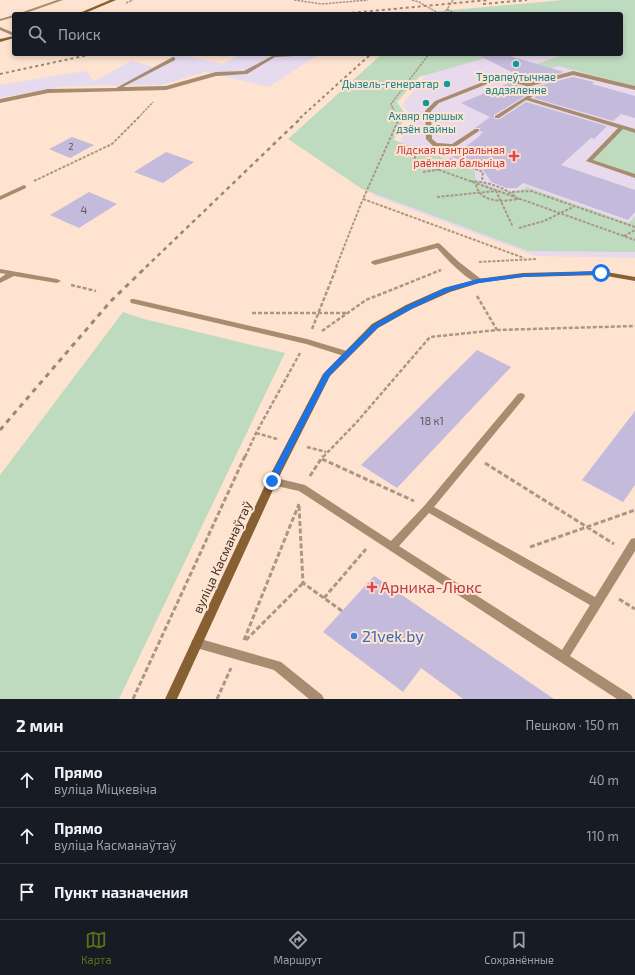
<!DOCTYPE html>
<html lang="ru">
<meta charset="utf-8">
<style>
:root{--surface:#171b24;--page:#242831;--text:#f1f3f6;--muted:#9ea1a6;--line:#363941;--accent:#5d6e1b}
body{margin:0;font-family:"Exo 2",sans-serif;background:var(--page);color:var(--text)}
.stop{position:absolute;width:12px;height:12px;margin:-9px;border:3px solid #1a73e8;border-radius:50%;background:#fff}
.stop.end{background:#1a73e8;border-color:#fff;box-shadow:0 1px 4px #0008}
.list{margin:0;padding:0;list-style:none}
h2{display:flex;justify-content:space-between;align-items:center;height:52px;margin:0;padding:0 16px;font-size:17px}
h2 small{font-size:13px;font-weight:400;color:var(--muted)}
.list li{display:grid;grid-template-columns:26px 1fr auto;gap:12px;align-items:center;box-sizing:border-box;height:56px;padding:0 16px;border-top:1px solid var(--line)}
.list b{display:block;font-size:15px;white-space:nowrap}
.list p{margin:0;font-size:13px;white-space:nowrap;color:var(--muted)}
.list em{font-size:13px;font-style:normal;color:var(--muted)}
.icon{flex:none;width:22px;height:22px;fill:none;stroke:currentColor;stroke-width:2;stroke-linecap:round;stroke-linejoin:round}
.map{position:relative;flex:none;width:635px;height:699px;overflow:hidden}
.search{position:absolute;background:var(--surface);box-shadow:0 2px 6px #0003;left:12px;right:12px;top:12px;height:44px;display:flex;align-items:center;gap:10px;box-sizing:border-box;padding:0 14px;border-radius:4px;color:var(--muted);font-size:15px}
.sheet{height:220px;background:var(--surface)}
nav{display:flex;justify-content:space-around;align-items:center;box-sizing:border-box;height:56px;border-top:1px solid var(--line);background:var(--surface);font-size:11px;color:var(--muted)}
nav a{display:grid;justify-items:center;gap:2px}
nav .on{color:var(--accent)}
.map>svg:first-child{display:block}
</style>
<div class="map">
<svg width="635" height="699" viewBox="0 0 635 699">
<rect width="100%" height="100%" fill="#fee4d0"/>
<path fill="#e6daef" d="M177,54L223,64L239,54H335L316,56L269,87L205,72L162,85L66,86L0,98V85L85,71L94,81L131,61L154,67Z"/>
<path fill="#e9d9ec" d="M635,25V258L535,256L372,195L413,118L402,105L443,54H621Z"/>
<path fill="#bfdbbf" d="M563,0H635V86L558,66L539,73L527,67L566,54H621V14H427L429,12Z
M382,54H499L419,77L397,102L406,115L394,140L474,169L476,180C491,186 512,198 527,187L629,223L635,216V252L528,251L362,189L288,139Z
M623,128L635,132V174L593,160Z
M123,312L144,319L285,353L119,699H0V475Z"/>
<path fill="#c4badc" d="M483,54H503L564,72L528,81L519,79L523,78L482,57Z
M573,77L594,82L592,84L635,96V118L621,114L613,121L534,98L539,93L534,87Z
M509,83L525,87L530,93L494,115V119H500L526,102L607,126L594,139L591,138L561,165L635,190V212L628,220L523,183L517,188H507L491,182L482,168L452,157L481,135H479L483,132L480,131V128H475L490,117L461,103Z
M72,137L94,145L70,158L49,149Z
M166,152L194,162L163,183L134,172Z
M89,192L117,204L79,228L50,215Z
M477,350L511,367L397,488L361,465Z
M635,411V485L623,502L582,480Z
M374,576L500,662L554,699H463L421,668L403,692L323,632Z"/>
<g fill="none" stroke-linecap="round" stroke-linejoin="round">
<path stroke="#aa9686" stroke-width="1.5" stroke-dasharray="2.5 1" stroke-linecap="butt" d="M294,0L322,4L368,0
M412,0L419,2L440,14
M126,3L133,0
M447,9L455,14
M444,14L453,0
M138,118L153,102
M397,118L391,104L429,54"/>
<path stroke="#aa9686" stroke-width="2" stroke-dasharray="3 1.5" stroke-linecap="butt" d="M396,117L398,121L363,199L524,258
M417,147L414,161L635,240
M450,159L483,172L482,181
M423,172L437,170L451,160
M34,181L112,144L139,117
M470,181C488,182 505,187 518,199C503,202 479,203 476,184
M512,192L531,191L635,227
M437,197L496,191L513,227
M519,228L544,221L575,206
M624,236L635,230
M479,262L536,259
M336,267L363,199"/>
<path stroke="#aa9686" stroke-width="2.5" stroke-dasharray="4 2" stroke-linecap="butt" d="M71,285L96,291
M477,296L497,330
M252,313H347
M312,329L337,266
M322,331L366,300L441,270
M256,433L277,439
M307,447L326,452
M245,457L256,433L300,353
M323,457L356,423L430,337L497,330L635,326"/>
<path stroke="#aa9686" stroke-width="3" stroke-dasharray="5 2.5" stroke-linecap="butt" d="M322,459L414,501
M485,463L614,544
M310,476L323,456
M299,506L303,583L342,611
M530,547L635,510
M324,598L366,549
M619,599L635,609
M244,640L299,504
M246,640L303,583
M133,699L245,456
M217,699L231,668"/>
<path fill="#a78c6f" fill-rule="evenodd" d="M57,0H63L23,14H17Z
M14,15V17L0,21V19Z
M0,27L14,33V36L0,30Z
M314,54L312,55L275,57L247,74L216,76L166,90L48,93L0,103V99L48,89L116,88L173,57L175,58V60L123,87L166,86L216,72L244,71L274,55Z
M573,71L635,86V90L573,75L531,86L538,93L530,98L635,129V133L623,129L593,160L635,174V178L586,161L618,128L526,100L499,118H495V116L532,93L526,86L500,79L439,103L431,111L432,139L437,143L452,144L475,129H479V131L455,147L433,146L426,139L425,111L435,101L498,76L528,83Z
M438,243L440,244L459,262L481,279L482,281L481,283C469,284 444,256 437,248L375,265L371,263L372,261Z
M131,299H134L307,339L350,352L351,354L347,357L306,344L131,303L130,301Z
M521,393L524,394L525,396L524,398L434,507L595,597L631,539L635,538V551L570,656L631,695L633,699H617L299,491L272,485L269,484L267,481L269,478L272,477L305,485L391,541L425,505L518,394ZM429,513L590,605L562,650L399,546Z
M197,638L281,662L322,695L324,699H309L274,670L193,647L191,643L193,639Z"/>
<path fill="#a78c6f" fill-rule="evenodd" d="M24,185L26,186V188L0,200V196Z
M0,269L57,279L61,281L57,283L14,276L0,283V278L6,274L0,273Z"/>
<path fill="#865f32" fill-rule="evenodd" d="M110,0H116L83,14H77Z
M14,36V38L0,42V39Z
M601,271L635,277V281L601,275L523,277L479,283L450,292L412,309L378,328L330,376L277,481L177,699H165L267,481L323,374L372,324L406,305L444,288L478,279L523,273Z"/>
<path stroke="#9a8778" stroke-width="2" stroke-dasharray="3 3" stroke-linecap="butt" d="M483,4L527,0
M340,14L488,0
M0,74L93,54
M300,118L371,54"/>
<path stroke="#9a8778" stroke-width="2.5" stroke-dasharray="4 4" stroke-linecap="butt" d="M146,267L302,117"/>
<path stroke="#9a8778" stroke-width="3" stroke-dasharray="5 5" stroke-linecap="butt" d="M0,430L110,302L147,266"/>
</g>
<path fill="#1a73e8" d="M601,271L604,273L603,274L523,277L479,283L449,291L411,309L377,328L330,375L274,483H269L268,481L325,372L373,325L407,306L445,288L478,279L523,274Z"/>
<g fill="#0f9aa8" stroke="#fee4d0" stroke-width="1.5">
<circle cx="516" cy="64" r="4"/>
<circle cx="447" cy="84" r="4"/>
<circle cx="426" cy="103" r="4"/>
</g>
<g fill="#e0444e" stroke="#fee4d0" stroke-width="1.5">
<path d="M512 150h4v4h4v4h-4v4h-4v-4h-4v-4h4z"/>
<path d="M370 581h4v4h4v4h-4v4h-4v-4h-4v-4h4z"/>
</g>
<circle fill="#3f7fe0" stroke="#fee4d0" stroke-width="1.5" cx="354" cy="636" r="4"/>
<g text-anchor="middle" stroke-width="4" stroke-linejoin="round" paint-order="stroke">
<g font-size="9" fill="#625758">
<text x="71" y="150">2</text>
</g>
<g font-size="11" fill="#0d838f" stroke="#fee4d0">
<text x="516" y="81">Тэрапеўтычнае<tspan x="516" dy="13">аддзяленне</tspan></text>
<text x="439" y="88" text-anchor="end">Дызель-генератар</text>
<text x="426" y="120">Ахвяр першых<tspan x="426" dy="13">дзён вайны</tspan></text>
</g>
<g font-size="11" fill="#be3a42" stroke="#fee4d0" text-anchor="end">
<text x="505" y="154">Лідская цэнтральная<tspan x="505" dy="13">раённая бальніца</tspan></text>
</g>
<g font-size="11" fill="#625758">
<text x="84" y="214">4</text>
<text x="432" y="425">18 к1</text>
</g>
<g font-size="13" fill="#42362c" stroke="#fee4d0">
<text transform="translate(222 557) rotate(-65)" y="5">вуліца Касманаўтаў</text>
</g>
<g font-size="16" fill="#be3a42" stroke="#fee4d0" text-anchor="start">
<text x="380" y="593">Арника-Люкс</text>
</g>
<g font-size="16" fill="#366cbe" stroke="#fee4d0" text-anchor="start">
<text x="362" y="642">21vek.by</text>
</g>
</g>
</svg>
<div class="stop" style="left:601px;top:273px"></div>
<div class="stop end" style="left:272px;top:481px"></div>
<div class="search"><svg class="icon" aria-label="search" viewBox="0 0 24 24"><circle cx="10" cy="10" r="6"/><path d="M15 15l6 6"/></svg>Поиск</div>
</div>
<section class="sheet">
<h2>2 мин<small>Пешком · 150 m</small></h2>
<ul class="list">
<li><svg class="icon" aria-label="ahead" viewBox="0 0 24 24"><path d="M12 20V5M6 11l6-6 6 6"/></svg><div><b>Прямо</b><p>вуліца Міцкевіча</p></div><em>40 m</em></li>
<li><svg class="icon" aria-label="ahead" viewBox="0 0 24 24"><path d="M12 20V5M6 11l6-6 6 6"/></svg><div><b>Прямо</b><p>вуліца Касманаўтаў</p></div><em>110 m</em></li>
<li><svg class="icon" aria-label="arrive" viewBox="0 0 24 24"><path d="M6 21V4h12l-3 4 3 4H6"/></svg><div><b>Пункт назначения</b></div></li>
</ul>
</section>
<nav>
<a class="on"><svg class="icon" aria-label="map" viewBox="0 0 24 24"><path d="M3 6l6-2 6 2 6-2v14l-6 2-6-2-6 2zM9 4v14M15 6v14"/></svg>Карта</a>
<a><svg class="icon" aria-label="directions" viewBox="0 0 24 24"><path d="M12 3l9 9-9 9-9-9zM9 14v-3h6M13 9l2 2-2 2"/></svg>Маршрут</a>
<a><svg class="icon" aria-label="saved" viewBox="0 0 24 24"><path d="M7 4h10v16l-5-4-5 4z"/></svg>Сохранённые</a>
</nav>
